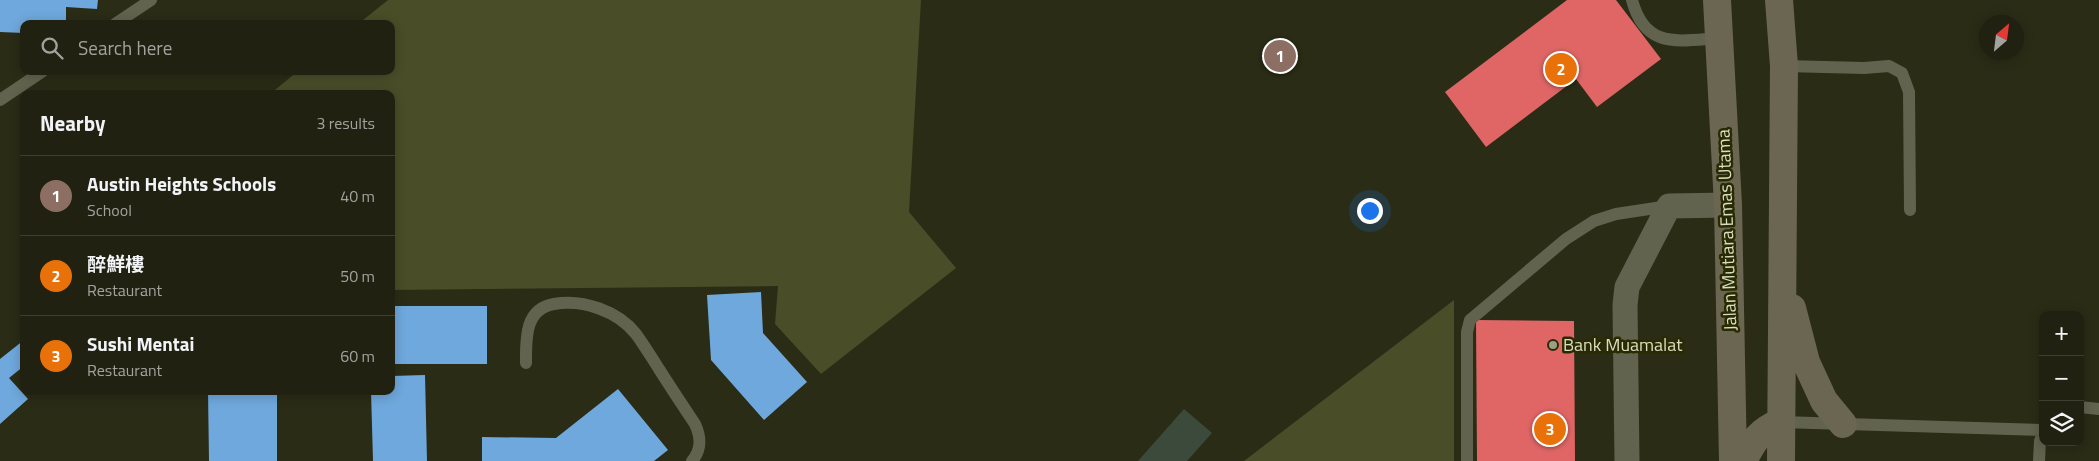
<!DOCTYPE html>
<meta charset="utf-8">
<style>
:root{--surface:#202110;--page:#2d2e1e;--text:#f1f3f6;--muted:#a2a39f;--line:#3d3e30;--accent:#9c9f86}
body{margin:0;font-family:"Titillium Web","Noto Sans SC",sans-serif;background:var(--page);color:var(--text)}
.controls{position:absolute;right:15px;bottom:15px;display:grid;overflow:hidden;border-radius:10px;box-shadow:0 2px 12px #0003}
.controls button{width:45px;height:45px;display:grid;place-items:center;padding:0;border:0;border-bottom:1px solid var(--line);background:var(--surface);color:var(--text);font:25px sans-serif}
.compass{position:absolute;left:1979px;top:15px;width:45px;height:45px;border-radius:50%;background:var(--surface);box-shadow:0 2px 12px #0003;rotate:28deg}
.you{position:absolute;left:1369px;top:210px;width:18px;height:18px;margin:-12px;border:4px solid #fff;border-radius:50%;background:#1a73e8;box-shadow:0 0 0 8px #1a73e833}
.badge{display:grid;place-items:center;width:32px;height:32px;border-radius:50%;background:var(--accent);color:#fff;font-size:16px;font-weight:700}
.pin{position:absolute;translate:-50% -50%;border:2px solid #fff;box-shadow:0 1px 5px #0006}
.list{margin:0;padding:0;list-style:none}
h2{display:flex;justify-content:space-between;align-items:center;height:65px;margin:0;padding:0 20px;font-size:21px}
h2 small{font-size:16px;font-weight:400;color:var(--muted)}
.list li{display:grid;grid-template-columns:32px 1fr auto;gap:15px;align-items:center;box-sizing:border-box;height:80px;padding:0 20px;border-top:1px solid var(--line)}
.list b{display:block;font-size:19px;white-space:nowrap}
.list p{margin:0;font-size:16px;white-space:nowrap;color:var(--muted)}
.list em{font-size:16px;font-style:normal;color:var(--muted)}
.icon{flex:none;width:28px;height:28px;fill:none;stroke:currentColor;stroke-width:2;stroke-linecap:round;stroke-linejoin:round}
.map{position:relative;flex:none;width:2099px;height:461px;overflow:hidden}
.search{position:absolute;background:var(--surface);box-shadow:0 2px 12px #0003;left:20px;top:20px;width:375px;height:55px;display:flex;align-items:center;gap:12px;box-sizing:border-box;padding:0 18px;border-radius:10px;color:var(--muted);font-size:19px}
.panel{position:absolute;background:var(--surface);box-shadow:0 2px 12px #0003;left:20px;top:90px;width:375px;height:305px;border-radius:10px}
.map>svg:first-child{display:block}
</style>
<div class="map">
<svg width="2099" height="461" viewBox="0 0 2099 461">
<rect width="100%" height="100%" fill="#2a2c16"/>
<path fill="#494d28" d="M388,0H921L909,212L956,268L821,374L775,324L778,286L391,290V94H270L298,71H391V24H358Z
M1454,300V461H1244Z"/>
<path fill="#e06666" d="M1567,0H1616L1661,59L1597,107L1576,79L1486,147L1445,92Z
M1476,320L1574,321L1575,461H1477Z"/>
<path fill="#6fa8dc" d="M0,0H98L97,9L66,7V24H24V33L0,32Z
M761,292L763,333L807,382L764,420L711,360L707,295Z
M391,306H487V364H391Z
M24,340V366L9,378L28,399L0,424V359Z
M425,375L427,461H373L371,391H391V376Z
M618,389L668,450L654,461H482V437L556,438Z
M208,391H277V461H209Z"/>
<path fill="#3b4a3b" d="M1184,409L1212,433L1187,461H1138Z"/>
<g fill="none" stroke-linecap="round" stroke-linejoin="round">
<path stroke="#61634f" stroke-width="12" d="M1632,0C1645,49 1677,41 1718,38
M115,24L151,0
M1784,66L1864,68L1889,66L1902,73L1909,92L1910,210
M0,100L43,71
M526,363C526,340 524,309 554,304C583,299 618,311 636,334C644,345 652,358 659,369C671,388 683,406 695,424C701,437 702,449 692,461
M2080,407L2099,409
M1781,422L2043,430
M1467,461V332L1470,320L1566,239L1594,221L1616,214L1669,206
M2039,461L2040,441L2043,433"/>
<path stroke="#61634f" stroke-width="25" d="M1627,461L1625,305L1627,287L1669,206L1728,205"/>
<path stroke="#6b6652" stroke-width="28" d="M1717,0L1728,205L1733,461
M1779,0L1784,66L1781,461
M1792,308L1806,362L1824,401L1843,424
M1743,461C1754,440 1759,431 1781,422"/>
</g>
<circle fill="#9c9f86" stroke="#282b02" stroke-width="2" cx="1553" cy="345" r="5"/>
<g text-anchor="middle" stroke-width="5" stroke-linejoin="round" paint-order="stroke">
<g font-size="18" fill="#daddc2" stroke="#282b02">
<text transform="translate(1727 230) rotate(-92)" y="6">Jalan Mutiara Emas Utama</text>
</g>
<g font-size="18" fill="#daddc2" stroke="#282b02" text-anchor="start">
<text x="1563" y="351">Bank Muamalat</text>
</g>
</g>
</svg>
<div class="controls">
<button>+</button>
<button>−</button>
<button><svg class="icon" aria-label="layers" viewBox="0 0 24 24"><path d="M12 4l9 5-9 5-9-5zM3 14l9 5 9-5"/></svg></button>
</div>
<svg class="compass" viewBox="-18 -18 36 36"><path d="M0-13l5 13h-10z" fill="#e53935"/><path d="M0 13l5-13h-10z" fill="#a2a39f"/></svg>
<div class="you"></div>
<div class="pin badge" style="left:1280px;top:56px;background:#8d6e63">1</div>
<div class="pin badge" style="left:1561px;top:69px;background:#e8710a">2</div>
<div class="pin badge" style="left:1550px;top:429px;background:#e8710a">3</div>
<div class="search"><svg class="icon" aria-label="search" viewBox="0 0 24 24"><circle cx="10" cy="10" r="6"/><path d="M15 15l6 6"/></svg>Search here</div>
<section class="panel">
<h2>Nearby<small>3 results</small></h2>
<ul class="list">
<li><span class="badge" style="background:#8d6e63">1</span><div><b>Austin Heights Schools</b><p>School</p></div><em>40 m</em></li>
<li><span class="badge" style="background:#e8710a">2</span><div><b>醉鮮樓</b><p>Restaurant</p></div><em>50 m</em></li>
<li><span class="badge" style="background:#e8710a">3</span><div><b>Sushi Mentai</b><p>Restaurant</p></div><em>60 m</em></li>
</ul>
</section>
</div>
